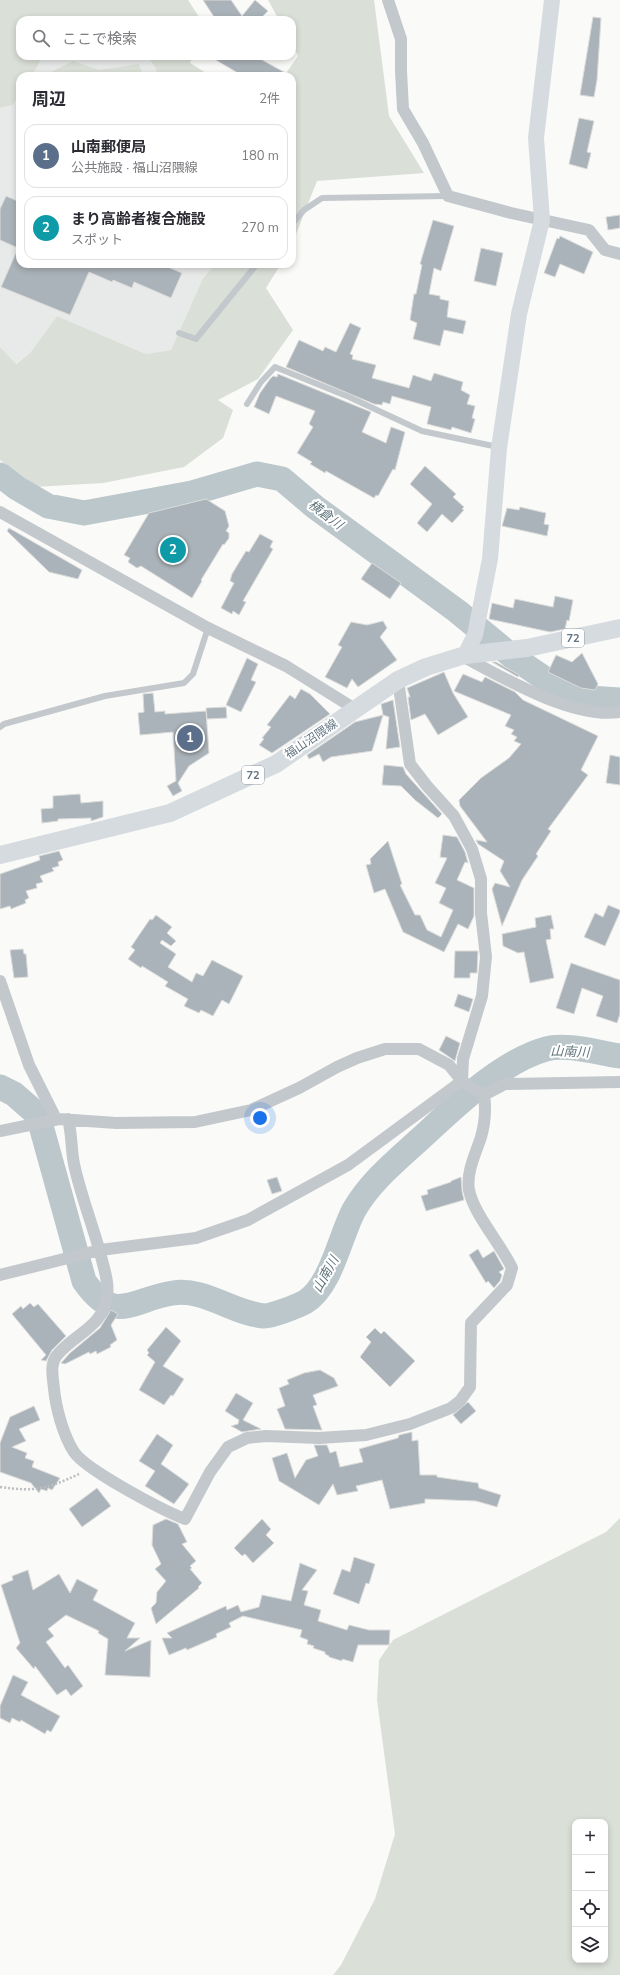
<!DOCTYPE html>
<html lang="ja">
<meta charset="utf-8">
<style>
:root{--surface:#fff;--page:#f2f2f3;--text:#2b2b33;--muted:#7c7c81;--line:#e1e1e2;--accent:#e4572e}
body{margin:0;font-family:"Nunito Sans","Noto Sans JP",sans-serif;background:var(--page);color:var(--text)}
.controls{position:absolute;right:12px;bottom:12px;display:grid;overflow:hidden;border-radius:8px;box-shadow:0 2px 6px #0003}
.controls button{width:36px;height:36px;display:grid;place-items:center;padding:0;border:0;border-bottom:1px solid var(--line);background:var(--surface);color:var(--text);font:20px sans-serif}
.you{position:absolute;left:260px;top:1118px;width:14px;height:14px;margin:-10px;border:3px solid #fff;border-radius:50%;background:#1a73e8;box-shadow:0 0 0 6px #1a73e833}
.badge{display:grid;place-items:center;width:26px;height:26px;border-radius:50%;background:var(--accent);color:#fff;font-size:13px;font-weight:700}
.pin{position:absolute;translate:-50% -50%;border:2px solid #fff;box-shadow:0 1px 4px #0006}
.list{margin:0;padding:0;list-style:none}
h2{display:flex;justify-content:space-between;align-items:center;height:52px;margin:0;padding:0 16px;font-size:17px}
h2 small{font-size:13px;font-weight:400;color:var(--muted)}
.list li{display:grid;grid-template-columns:26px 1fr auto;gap:12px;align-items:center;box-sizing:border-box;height:64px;margin:0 8px 8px;padding:0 8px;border:1px solid var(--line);border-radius:12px}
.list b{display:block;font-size:15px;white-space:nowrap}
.list p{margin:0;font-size:13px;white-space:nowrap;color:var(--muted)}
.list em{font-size:13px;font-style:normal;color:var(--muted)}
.icon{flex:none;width:22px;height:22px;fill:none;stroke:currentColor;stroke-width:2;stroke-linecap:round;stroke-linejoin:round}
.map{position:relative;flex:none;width:620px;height:1975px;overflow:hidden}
.search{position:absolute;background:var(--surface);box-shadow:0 2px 6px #0003;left:16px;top:16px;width:280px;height:44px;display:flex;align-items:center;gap:10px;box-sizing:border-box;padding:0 14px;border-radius:12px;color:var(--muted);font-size:15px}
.panel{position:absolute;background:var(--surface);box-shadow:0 2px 6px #0003;left:16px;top:72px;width:280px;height:196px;border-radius:12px}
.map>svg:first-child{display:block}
</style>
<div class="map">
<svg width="620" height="1975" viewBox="0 0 620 1975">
<rect width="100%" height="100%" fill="#fafaf8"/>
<path fill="#e8e9e9" d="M43,56H147L156,69L157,76H32Z
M20,94V264H216L203,278L171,350L146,354L57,316L30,353L15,364L0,347V108L13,105Z"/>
<path fill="#dadfd7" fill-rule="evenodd" d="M0,0H188L201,20H20V56H43L32,76H20V94L13,105L0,108Z
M268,0H374L389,116L424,173L317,181L292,244V76H284L298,56L292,44V20H279Z
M147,56H193L190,63L211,76H157L156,69Z
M73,61L99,70L139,64L143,76H50L51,72Z
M216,264H281L266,288L293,330L258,379L218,400L233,410L223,438L184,467L103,483L34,487L0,460V347L16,364L30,353L57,316L146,354L171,350L203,278Z
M620,1518V1975H333L341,1965L375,1899L395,1834L377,1700L379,1660L393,1640L606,1532ZM575,1822H605V1960H575Z"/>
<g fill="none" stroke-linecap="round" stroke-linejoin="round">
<path stroke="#bbc7cb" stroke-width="25" d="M0,475L17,488L48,506L84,513L192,493L257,474L282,479L315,507L457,611L513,657L566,693L589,698L620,700
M0,1087L14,1094L38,1115L84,1281C115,1326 132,1299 173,1293C205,1288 232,1313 264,1316C272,1316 298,1306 305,1302C331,1287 340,1236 354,1210C370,1182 396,1161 420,1139C455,1107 500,1062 546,1049C566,1043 599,1053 620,1056"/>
</g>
<path fill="#aab3b9" stroke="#dcdcda" d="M203,0H231L242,16L255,0L268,11L259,20H216Z
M593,17L601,18L597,80L594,97L580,95Z
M209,56H255L291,76H243Z
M579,118L594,121L587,152L591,153L587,169L569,164Z
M6,196L20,202V264H161L182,273L171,298L134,282L132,288L113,280L112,282L89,272L70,315L1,287L18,248L0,240V209Z
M620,215V228L608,230L606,217Z
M433,220L454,226L441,271L434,268L429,294L440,296V299L449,301L447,317L466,321L463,334L444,330L440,346L413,339L417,323L410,320L414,294H416L422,265L420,264Z
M560,236L593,252L584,274L560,264L555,277L544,273L557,238L559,239Z
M481,248L503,253L496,286L474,281Z
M350,323L361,328L350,354L353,355L352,359L376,365L372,378L409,388L413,375L431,381L434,373L463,382L461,390L470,395L467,404L475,406L472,418L475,419L471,433L452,427L451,430L427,424L431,407L392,396L390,404L383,402L382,405L374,404L286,367L299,340L323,351L325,347L336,352Z
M278,374L371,412L362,432L386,443L391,427L405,432L395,470L393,469L378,496L376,495L374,498L326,471L325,473L310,464L312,462L297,453L313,427L309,424L315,411L276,396L269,414L254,407L260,393L270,379L273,376L277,377Z
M425,466L456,494L453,497L464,507L462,509L464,510L452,523L442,514L427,532L417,523L432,504L410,484Z
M206,499L225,511L229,526L226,531L229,533V538L224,545L223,544L201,580L202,581L192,598L141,566L137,568L128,562L130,558L124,555L149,513Z
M520,507L546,513L544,524L549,525L547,536L502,526L507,508L519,510Z
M9,528L82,570L78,579L49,572L7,531Z
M260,534L273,541L270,547L273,549L243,601L246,602L239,615L233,611L232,614L221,608L234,583L230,581L232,574L246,551L249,552Z
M372,563L401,583L390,599L361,579Z
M555,596L573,600L569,621L567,620L565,629L550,632L489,619L492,603L513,608L515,599L553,607Z
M383,621L387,628L380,637L397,660L358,687L352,679L347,688L325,677L342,647L338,645L351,622L367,625Z
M582,653L598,684L595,690L581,688L548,672L556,655L572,662Z
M247,658L258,664L251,680L256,682L241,712L226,705Z
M492,662H496L519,675L518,677Z
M444,672L453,693L468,717L438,735L425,714L411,720L408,697H410L407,688Z
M463,674L482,682L485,677L515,692L523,700L598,736L581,770L588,775L548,829L551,831L536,854L538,856L522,880L502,926L492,889L495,883L510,887L500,871L504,861L478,844L476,840L487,842L460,806L459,800L481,778L509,758L521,744L514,741L517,737L511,734L514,730L505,726L511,715L454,691Z
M301,689L310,694L330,714L272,753L259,745L264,739L262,738L271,727L267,725L290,695L295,699Z
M153,693L155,712L165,711V714L206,711L209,753L189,766L178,783L182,791L173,796L167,786L176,781L173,732L140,735L138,713L144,712L143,694Z
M393,700L400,747L386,749L389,717L383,715L372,751L331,757L323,762L319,754L309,759L307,755L355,722L383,715L381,704Z
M226,707L227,718L207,719L206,708Z
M610,755L620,757V785L606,783Z
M384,765L403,767L406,774L442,814L438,818L415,800L401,786L382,785Z
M80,794L81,803L103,801V817L91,821V818L58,819V821L42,823L41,809L53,808V796Z
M443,835L457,837L465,852L468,863L465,862L457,880L474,888V916L468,929L458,924L444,952L403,932L385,889L374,893L366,865L371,864L370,859L388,841L402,884L400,885L415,915H420L427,930L441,937L453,910L439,903L446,888L435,883L447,858L440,857Z
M59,851L63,860L58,862L59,866L52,868L54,871L40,876L43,882L36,884L37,888L26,891L29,898L25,900L26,903L11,909L10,906L0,909V874L40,860L39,856Z
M608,905L620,910V912L605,946L584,937L595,913L603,917Z
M156,915L172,927L167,933L176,941L171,946L162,940L160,943L176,954L168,967L192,982L196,973L203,976L212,960L243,976L229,1004L222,1000L213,1016L201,1010L199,1013L184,1006L188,999L165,986L168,982L142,966L141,968L128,959L135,950L131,947L150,919L152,920Z
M551,915L554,929H550L551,939L546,940L554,978L530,983L524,952L518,953L503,946L502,934L536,927L535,918Z
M23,949L24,954H26L28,977L14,978L10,950Z
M455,951H478L477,973H470V978H454Z
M571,963L620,980V1014L617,1023L596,1016L603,996L582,988L574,1014L556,1008Z
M458,994L473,999L469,1012L454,1006Z
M446,1036L460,1043L455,1061L439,1050Z
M277,1177L282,1191L272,1194L267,1180Z
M461,1177L462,1191L464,1200L426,1211L421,1196L428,1194L427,1190L451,1182V1181Z
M478,1249L483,1258L494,1251L504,1269L499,1272L502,1275L500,1281L494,1288L488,1281L486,1283L469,1255Z
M30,1303L34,1307L38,1304L66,1336L52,1350L46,1361L41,1360L46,1355L12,1314L21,1306L23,1309Z
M111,1310L118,1314L111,1325L117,1340L110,1345L111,1347L97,1354L96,1351L90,1354L89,1352L65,1364L61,1363L70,1353L100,1328Z
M166,1327L181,1341L163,1366L184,1379L173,1396L171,1395L164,1405L139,1390L155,1362L147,1355L149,1353L147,1350Z
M375,1328L381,1334L384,1331L415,1361L390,1387L360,1357L371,1342L366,1337Z
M320,1370L334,1378L338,1386L313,1395L317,1405L313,1406L322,1430L285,1429L277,1409L285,1406L279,1388L289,1384L287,1380L304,1373Z
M236,1393L253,1403L243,1420L261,1429L242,1432L231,1426L238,1424L239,1420L225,1411Z
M468,1402L476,1411L461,1424L453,1415Z
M34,1406L40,1420L19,1429L26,1441L12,1447L27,1453L25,1458L34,1461L32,1467L60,1478L52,1490L48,1488L47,1491L41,1489L39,1493L31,1483L0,1472V1443L10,1417Z
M412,1432V1441L418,1440L420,1475H437V1477L478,1483L479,1488L501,1495L497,1507L476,1501L425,1499V1503L390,1509L382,1480L356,1486L358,1491L337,1495L333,1484L319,1505L279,1481L272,1458L287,1453L295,1478L306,1460L318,1456L314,1445H327L330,1453L336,1451L340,1467L363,1462L359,1449L398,1438L399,1435Z
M157,1434L173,1445L161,1464L189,1484L174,1504L145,1486L155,1471L139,1461Z
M97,1488L111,1506L82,1527L69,1509Z
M166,1519L178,1524L187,1542L182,1544L196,1561L190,1566L192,1568L190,1569L202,1583L198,1587L199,1588L156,1624L151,1608L156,1603L157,1592L166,1581L155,1569L161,1564L152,1545L153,1525Z
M262,1519L271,1529L266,1535L274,1543L253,1563L245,1554L242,1556L234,1548Z
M354,1557L375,1564L369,1584L366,1583L359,1604L333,1594L342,1569L350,1572Z
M300,1563L317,1570L302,1590L308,1591L304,1605L321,1610L318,1621L347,1630L349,1625L369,1630H390L389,1645H358L353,1662L342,1659V1661L329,1657V1656L325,1654V1652L313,1648L314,1646L307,1644L308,1640L300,1637L302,1630L243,1616L229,1623L231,1627L216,1634L217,1637L187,1650L186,1648L169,1655L162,1638H172L167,1633L226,1606L227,1610L238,1605L241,1612L259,1607L262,1595L291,1601Z
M28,1570L33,1590L59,1574L70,1593L77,1579L98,1590L93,1600L135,1623L127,1638H140L125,1651L151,1640L150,1677L105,1675L108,1639L98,1633L99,1631L66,1615L48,1629L54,1636L46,1642L65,1668L68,1665L83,1686L71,1696L66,1689L57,1695L35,1666L34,1669L16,1648L20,1643L1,1585L13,1580L12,1576Z
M13,1675L28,1682L21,1695L60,1716L51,1732L47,1730L45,1734L21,1720L20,1722L12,1718L10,1723L0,1718V1706Z"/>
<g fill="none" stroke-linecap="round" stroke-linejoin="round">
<path stroke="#bbbfc2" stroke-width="2.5" stroke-dasharray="2 2" stroke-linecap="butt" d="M0,1487C35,1492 47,1489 79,1474"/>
<path stroke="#c3c8cc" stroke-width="6" d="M292,224L304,210L322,198L448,196
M179,333L196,339L257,264
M247,404L261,382L275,367L349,397L422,431L498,447
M0,727L4,724L105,696L184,683L193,674L208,628"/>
<path stroke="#c3c8cc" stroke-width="12" d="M388,0L401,39V71L403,109L423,143L448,196L511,213L589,230L605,250L620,254
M0,512L208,628L286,666L355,709
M465,655L464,657C505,679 573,719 620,712
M0,981L29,1065L54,1115V1120
M484,1095L505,1084L620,1082
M68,1119C72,1134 71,1149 74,1164C81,1197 94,1228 102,1260C105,1272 109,1284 107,1296C104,1326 75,1334 58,1354C49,1364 53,1377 54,1389C56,1408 63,1435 74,1452C86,1470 162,1510 185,1519L210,1472L228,1447L247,1438L266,1436L319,1438L366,1435L410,1424L451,1408L460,1401L470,1387L471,1323L507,1285L512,1268C501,1244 474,1215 469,1190C466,1172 476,1153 481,1137C485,1123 486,1108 484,1095
M0,1131L59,1119L116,1123L195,1122L251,1110L299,1088L337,1067L357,1058L385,1049H419L449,1065L462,1081L484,1095
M0,1275L100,1250L196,1238L248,1220L348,1165L462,1081L463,1059L482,996L486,957L481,913V879L472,849L454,816L427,786L410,764L398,680"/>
<path stroke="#d6dbdf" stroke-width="16" d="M465,655L475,635L490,559L499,448L519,314L542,220L536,138L552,0"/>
<path stroke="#d6dbdf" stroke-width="18" d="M0,855L170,813L276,764L398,680L426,667L465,655L527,648L620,628"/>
</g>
<g text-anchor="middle" stroke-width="4" stroke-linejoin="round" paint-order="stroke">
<g fill="#fff" stroke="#939fa8" stroke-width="1">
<rect x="562" y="629" width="22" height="18" rx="3"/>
<rect x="242" y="766" width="22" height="18" rx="3"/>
</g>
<g font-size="11" font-weight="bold" fill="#657683">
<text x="573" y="642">72</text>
<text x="253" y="779">72</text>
</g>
<g font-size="12" fill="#657683" stroke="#fff">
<text transform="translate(311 739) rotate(-34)" y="4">福山沼隈線</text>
</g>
<g font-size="13" font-style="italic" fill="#60757c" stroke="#fff">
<text transform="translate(326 514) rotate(37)" y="5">横倉川</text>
<text transform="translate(570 1051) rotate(2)" y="5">山南川</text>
<text transform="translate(325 1274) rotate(-61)" y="5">山南川</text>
</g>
</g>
</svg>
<div class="controls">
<button>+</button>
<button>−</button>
<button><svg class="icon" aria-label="locate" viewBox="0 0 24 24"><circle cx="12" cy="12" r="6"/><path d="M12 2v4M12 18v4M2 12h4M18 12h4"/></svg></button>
<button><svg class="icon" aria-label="layers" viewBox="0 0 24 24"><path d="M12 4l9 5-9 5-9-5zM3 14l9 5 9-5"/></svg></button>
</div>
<div class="you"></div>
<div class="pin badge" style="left:190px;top:738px;background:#5c6f8a">1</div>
<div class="pin badge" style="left:173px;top:550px;background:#0f9aa8">2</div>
<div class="search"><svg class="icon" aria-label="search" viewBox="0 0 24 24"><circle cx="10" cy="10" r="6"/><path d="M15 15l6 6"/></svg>ここで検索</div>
<section class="panel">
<h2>周辺<small>2件</small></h2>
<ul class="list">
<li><span class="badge" style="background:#5c6f8a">1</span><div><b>山南郵便局</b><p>公共施設 · 福山沼隈線</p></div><em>180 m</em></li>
<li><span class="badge" style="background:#0f9aa8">2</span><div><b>まり高齢者複合施設</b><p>スポット</p></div><em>270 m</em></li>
</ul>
</section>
</div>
